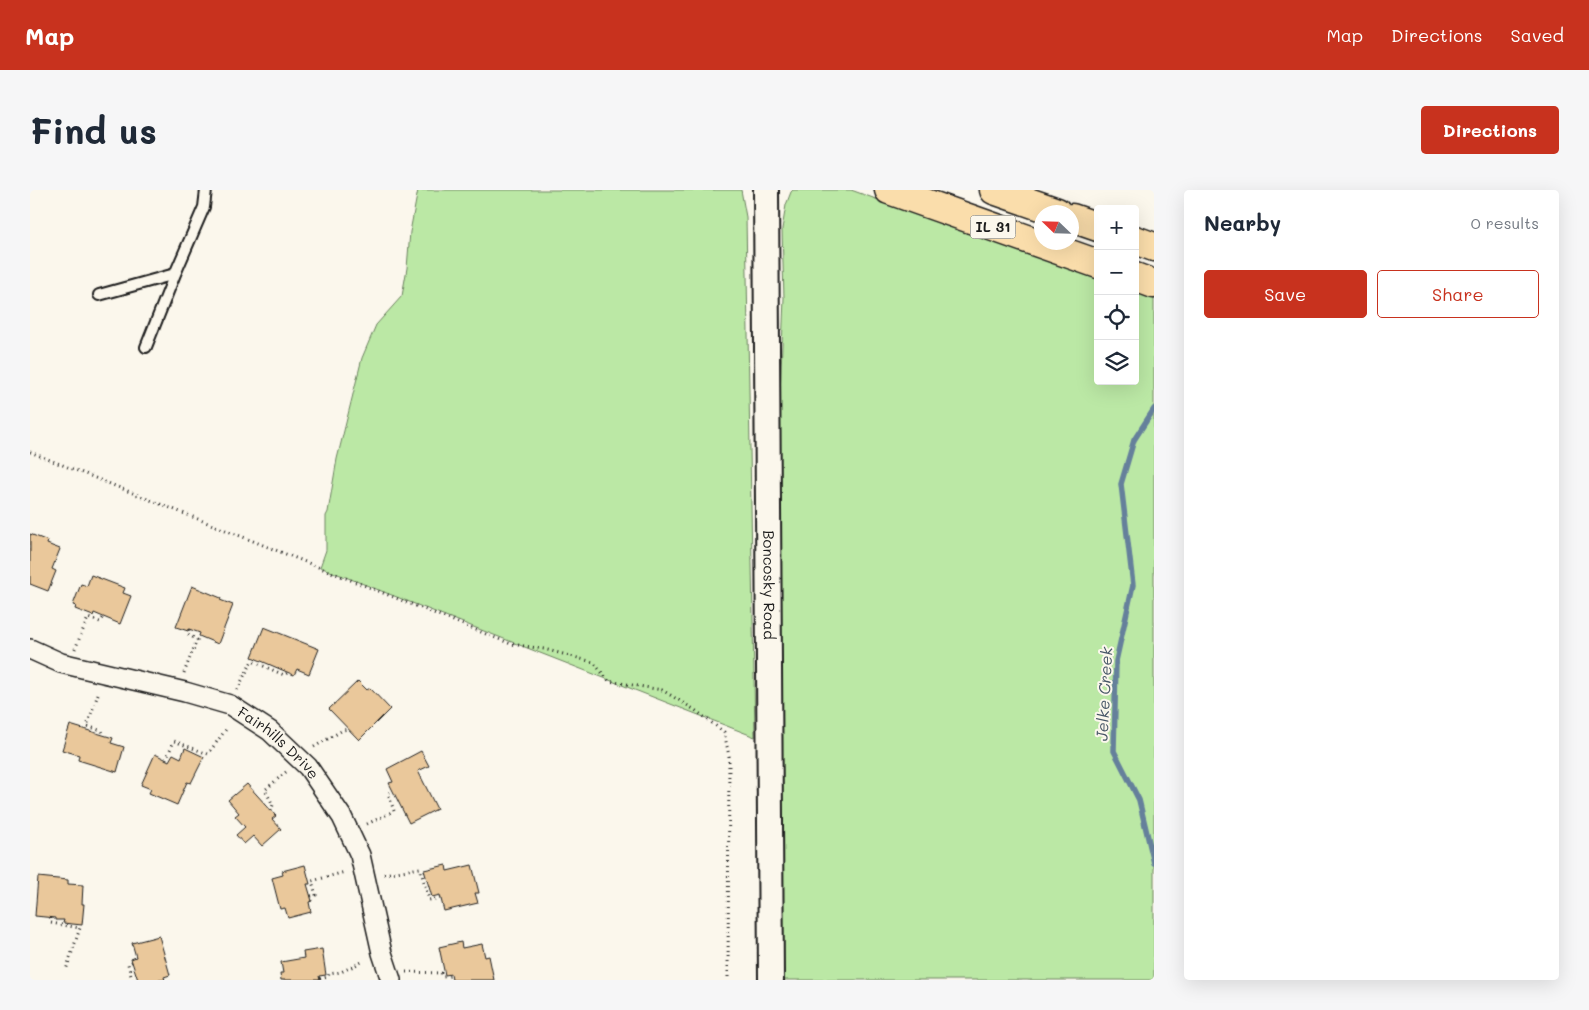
<!DOCTYPE html>
<meta charset="utf-8">
<style>
:root{--surface:#fff;--page:#f6f6f7;--text:#1f2937;--muted:#747a83;--line:#e0e1e3;--accent:#c8321e}
body{margin:0;font-family:Mali,sans-serif;background:var(--page);color:var(--text)}
.controls{position:absolute;right:15px;top:15px;display:grid;overflow:hidden;border-radius:5px;box-shadow:0 5px 20px #0002}
.controls button{width:45px;height:45px;display:grid;place-items:center;padding:0;border:0;border-bottom:1px solid var(--line);background:var(--surface);color:var(--text);font:25px sans-serif}
.compass{position:absolute;left:1004px;top:15px;width:45px;height:45px;border-radius:50%;background:var(--surface);box-shadow:0 5px 20px #0002;rotate:293deg}
.list{margin:0;padding:0;list-style:none}
h2{display:flex;justify-content:space-between;align-items:center;height:65px;margin:0;padding:0 20px;font-size:21px}
h2 small{font-size:16px;font-weight:400;color:var(--muted)}
.actions{display:flex;gap:10px;padding:15px 20px}
.actions a{flex:1;padding:11px 0;border:1px solid var(--accent);border-radius:5px;text-align:center;font-size:18px;color:var(--accent)}
.actions .main{background:var(--accent);color:#fff}
.icon{flex:none;width:28px;height:28px;fill:none;stroke:currentColor;stroke-width:2;stroke-linecap:round;stroke-linejoin:round}
.map{position:relative;flex:none;width:1124px;height:790px;overflow:hidden;border-radius:5px}
header{display:flex;align-items:center;gap:30px;box-sizing:border-box;height:70px;padding:0 25px;background:var(--accent);color:#fff}
header strong{font-size:24px}
nav{display:flex;gap:28px;margin-inline-start:auto;font-size:18px}
.intro{display:flex;align-items:center;justify-content:space-between;box-sizing:border-box;height:120px;padding:0 30px}
h1{margin:0;font-size:35px}
.button{padding:12px 22px;border-radius:5px;background:var(--accent);color:#fff;font-size:18px;font-weight:700}
main{display:flex;gap:30px;padding:0 30px}
aside{flex:1;background:var(--surface);border-radius:5px;box-shadow:0 5px 20px #0002}
.map>svg:first-child{display:block}
</style>
<header>
<strong>Map</strong>
<nav><a>Map</a><a>Directions</a><a>Saved</a></nav>
</header>
<div class="intro"><h1>Find us</h1><a class="button">Directions</a></div>
<main>
<div class="map">
<svg width="1124" height="790" viewBox="0 0 1124 790">
<rect width="100%" height="100%" fill="#fbf7ec"/>
<filter id="ink" filterUnits="userSpaceOnUse"><feTurbulence type="fractalNoise" baseFrequency=".02" numOctaves="2"/><feDisplacementMap in="SourceGraphic" scale="10" xChannelSelector="R" yChannelSelector="G"/><feConvolveMatrix kernelMatrix="1 2 1 2 8 2 1 2 1" color-interpolation-filters="sRGB"/></filter>
<g filter="url(#ink)">
<path fill="#bbe8a5" stroke="#6c8260" d="M388,0H711L716,27L725,547L290,377L296,360V326L298,322L307,269L332,168L346,135L372,106L377,78L380,42Z
M763,0H821L1068,89V191H1105V102L1124,109V790H751L746,303L754,108L752,39L756,15L761,2Z"/>
<g fill="none" stroke-linecap="round" stroke-linejoin="round">
<path stroke="#65809b" stroke-width="5.5" d="M1124,219L1104,250L1091,294L1103,395L1086,471L1084,561L1109,610L1124,673"/>
</g>
<path fill="#eac89b" stroke="#1c1c1c" d="M0,344L18,351L17,354L30,359L22,379L26,381L18,401L0,394Z
M61,385L95,398L93,403L101,406L90,434L64,423L63,426L45,419L46,416L43,415L51,394L57,396Z
M162,396L191,408L190,410L203,415L188,454L169,446L170,443L159,439L158,441L146,437Z
M234,437L289,459L279,484L267,479L264,485L222,467Z
M328,491L337,500L340,498L360,519L329,550L299,519Z
M40,535L83,548L81,553L94,557L87,582L48,570L49,565L32,560Z
M155,558L174,567L161,593L157,592L147,615L119,603L121,599L111,595L125,564L139,571L143,564L151,568Z
M391,561L399,576L388,581L407,619L379,633L359,593L363,592L357,579Z
M217,594L246,626L242,629L251,639L232,656L223,646L214,654L206,645L215,637L205,626L209,623L198,610Z
M275,675L280,694H277L282,711L279,712L281,722L258,728L255,718L250,719L242,688L253,685L252,681Z
M416,675L417,681L442,675L449,703H445L448,713L414,721L410,705L402,707L394,680Z
M8,687L38,690V694L53,695L52,714H54L52,735L33,733L34,730H25V728L5,726Z
M129,746L140,785L134,787L135,790H108L101,769L106,767L102,753Z
M431,752L432,758L452,754L455,767L459,766L464,790H422L421,784L415,785L409,757Z
M292,759L296,785L289,786L290,790H251L250,783H253L251,772L274,768L273,762Z"/>
<g fill="none" stroke-linecap="round" stroke-linejoin="round">
<g stroke="#1c1c1c" stroke-width="14">
<path id="service" d="M145,84L174,17L176,0
M69,105L145,84L116,157"/>
</g>
<g stroke="#1c1c1c" stroke-width="22">
<g id="minor">
<path id="s1" d="M0,459L31,473L155,502L200,515L240,541L278,577L312,627L330,665L352,763L361,790"/>
</g>
</g>
<g stroke="#1c1c1c" stroke-width="28">
<g id="tertiary">
<path id="s2" d="M736,0L741,790"/>
</g>
</g>
<g stroke="#1c1c1c" stroke-width="31">
<path id="primary" d="M859,0L1068,74
M964,0L1027,22
M1042,28L1068,37
M1105,50L1124,57
M1105,87L1124,94"/>
</g>
<path stroke="#1c1c1c" stroke-width="3" stroke-dasharray="1 4" stroke-linecap="butt" d="M0,262L481,454L514,459L563,472L579,491L632,500L665,520L694,542L699,566L698,790
M45,459L58,428L70,432L74,427
M154,483L167,450L158,444L159,439
M207,500L222,471L254,485L259,482
M68,504L57,536L72,541L74,546
M284,557L313,540L319,539
M136,569L144,551L178,564L197,538
M241,621L243,615L235,600L256,582
M337,634L364,621L358,603L362,600
M354,684L390,678L399,710L411,708
M281,706L286,705L282,691L315,682
M21,728V733L50,738L36,780
M376,782L411,783L413,787L421,786
M290,789L298,787L299,784L311,782L334,771
M102,790L98,774L102,772"/>
<use href="#service" stroke="#fbf7ec" stroke-width="10"/>
<use href="#minor" stroke="#fbf7ec" stroke-width="19"/>
<use href="#tertiary" stroke="#fbf7ec" stroke-width="24"/>
<use href="#primary" stroke="#faddab" stroke-width="28"/>
</g>
</g>
<g text-anchor="middle" stroke-width="4" stroke-linejoin="round" paint-order="stroke">
<rect fill="#fbf7ec" stroke="#5f5e5a" stroke-width="1" x="940.5" y="25.5" width="45" height="23" rx="4"/>
<g font-size="14" font-weight="bold" fill="#1c1c1c">
<text x="963" y="42">IL 31</text>
</g>
<g font-size="15" fill="#1c1c1c" stroke="#fbf7ec">
<text dy="5" stroke="none"><textPath href="#s2" startOffset="395">Boncosky Road</textPath></text>
<text dy="5" stroke="none"><textPath href="#s1" startOffset="270">Fairhills Drive</textPath></text>
</g>
<g font-size="16" font-style="italic" fill="#465666" stroke="#fbf7ec">
<text transform="translate(1074 504) rotate(-87)" y="6">Jelke Creek</text>
</g>
</g>
</svg>
<div class="controls">
<button>+</button>
<button>−</button>
<button><svg class="icon" aria-label="locate" viewBox="0 0 24 24"><circle cx="12" cy="12" r="6"/><path d="M12 2v4M12 18v4M2 12h4M18 12h4"/></svg></button>
<button><svg class="icon" aria-label="layers" viewBox="0 0 24 24"><path d="M12 4l9 5-9 5-9-5zM3 14l9 5 9-5"/></svg></button>
</div>
<svg class="compass" viewBox="-18 -18 36 36"><path d="M0-13l5 13h-10z" fill="#e53935"/><path d="M0 13l5-13h-10z" fill="#747a83"/></svg>
</div>
<aside>
<h2>Nearby<small>0 results</small></h2>
<ul class="list">
</ul>
<div class="actions"><a class="main">Save</a><a>Share</a></div>
</aside>
</main>
